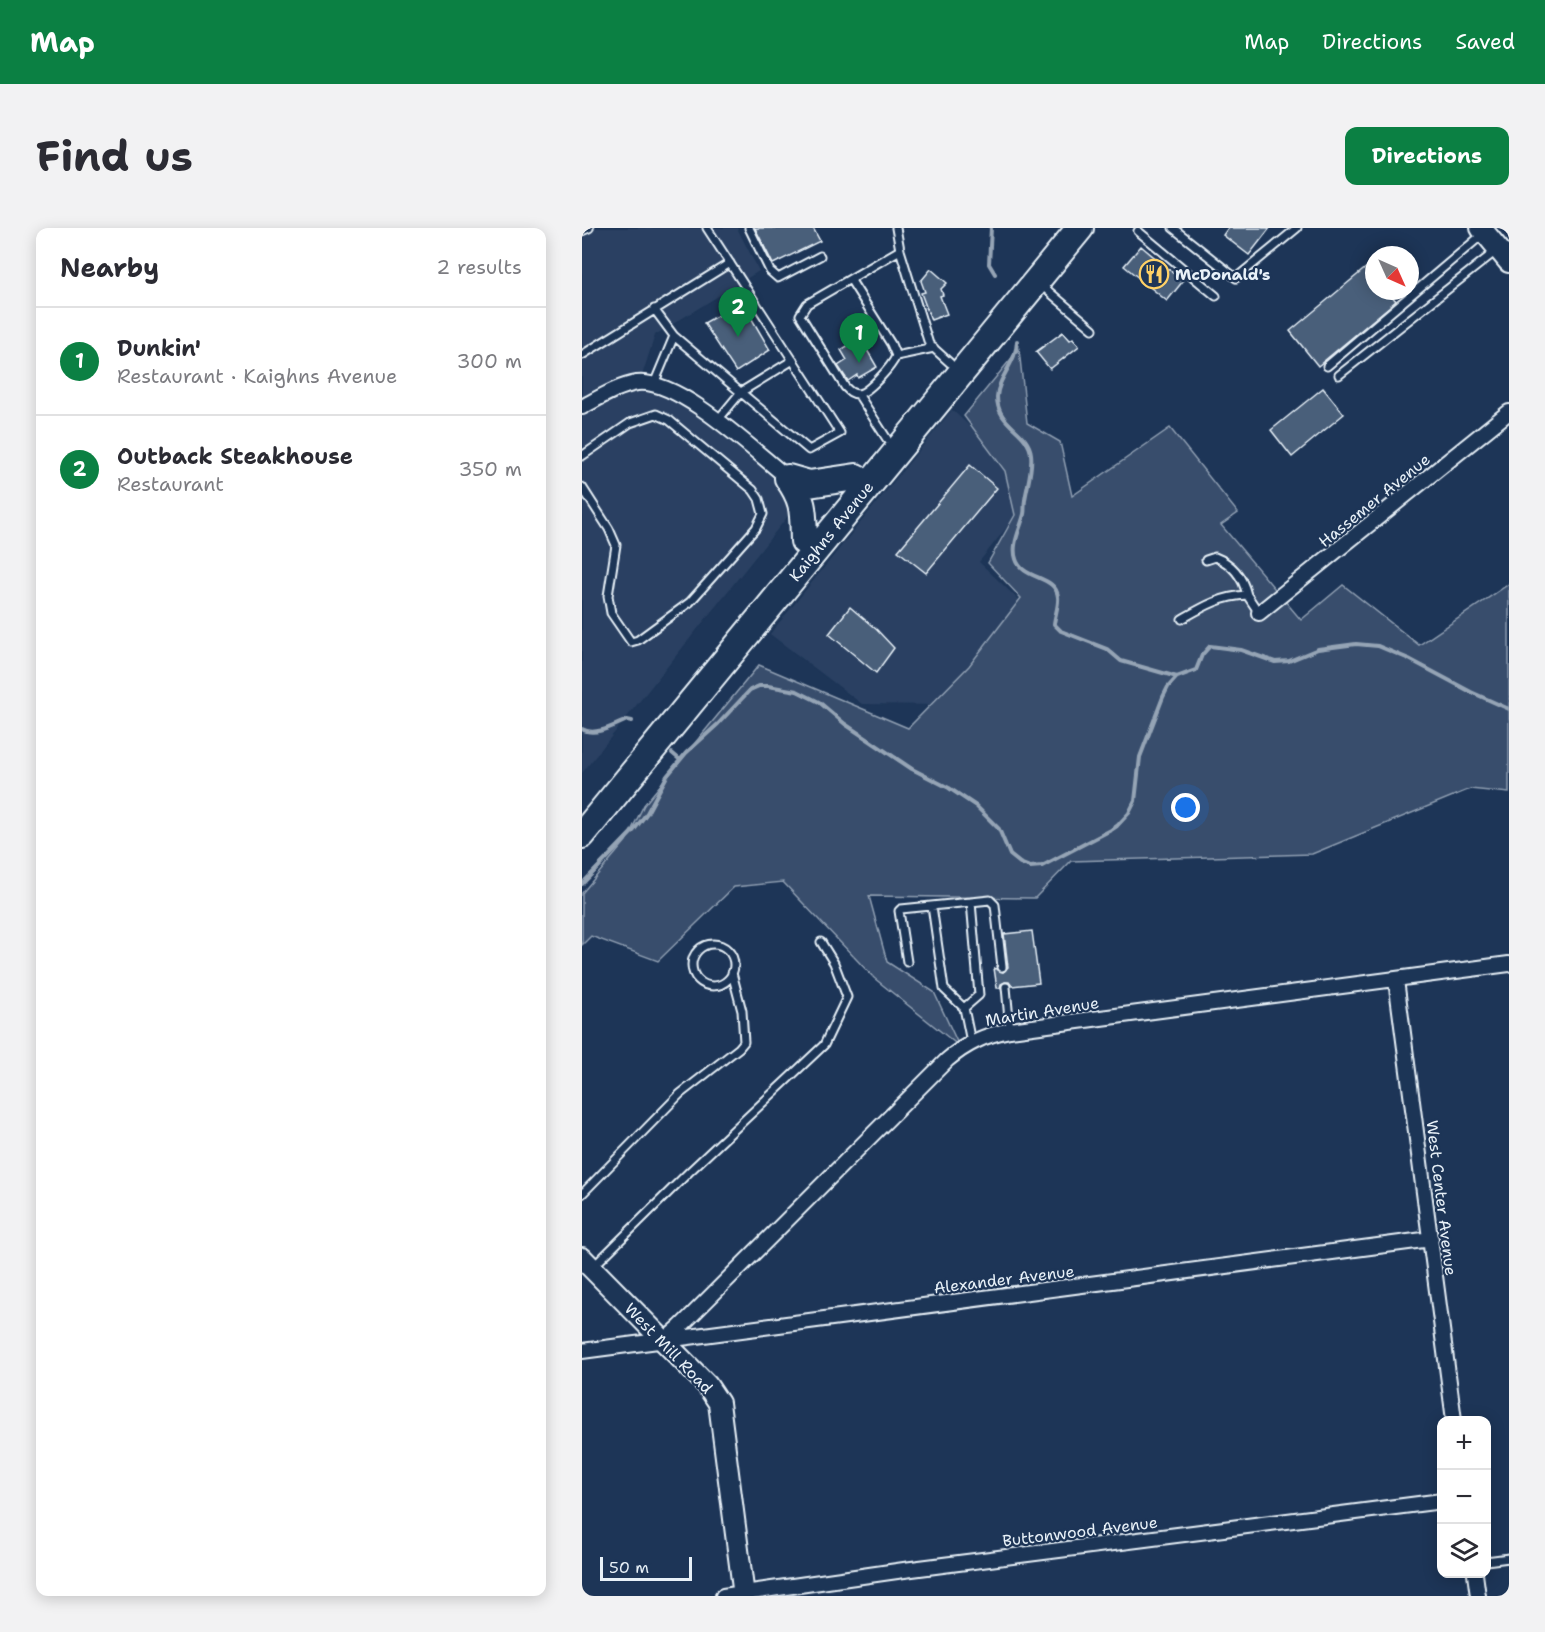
<!DOCTYPE html>
<meta charset="utf-8">
<style>
:root{--surface:#fff;--page:#f2f2f3;--text:#2b2b33;--muted:#7c7c81;--line:#e1e1e2;--accent:#0b8043}
body{margin:0;font-family:"Shantell Sans",sans-serif;background:var(--page);color:var(--text)}
.controls{position:absolute;right:18px;bottom:18px;display:grid;overflow:hidden;border-radius:12px;box-shadow:0 3px 15px #0003}
.controls button{width:54px;height:54px;display:grid;place-items:center;padding:0;border:0;border-bottom:2px solid var(--line);background:var(--surface);color:var(--text);font:30px sans-serif}
.compass{position:absolute;left:783px;top:18px;width:54px;height:54px;border-radius:50%;background:var(--surface);box-shadow:0 3px 15px #0003;rotate:135deg}
.scale{position:absolute;left:18px;bottom:15px;width:92px;box-sizing:border-box;padding-left:6px;border:3px solid #e8f1f8;border-top:0;font-size:16px;line-height:21px;white-space:nowrap;color:#e8f1f8;-webkit-text-stroke:4px #1d3557;paint-order:stroke}
.you{position:absolute;left:604px;top:580px;width:21px;height:21px;margin:-15px;border:4px solid #fff;border-radius:50%;background:#1a73e8;box-shadow:0 0 0 9px #1a73e833}
.badge{display:grid;place-items:center;width:39px;height:39px;border-radius:50%;background:var(--accent);color:#fff;font-size:20px;font-weight:700}
.pin{position:absolute;translate:-50% -50px;filter:drop-shadow(0 2px 3px #0008)}
.pin::after{content:'';position:absolute;top:32px;width:21px;height:18px;background:inherit;clip-path:polygon(0 0,100% 0,50% 100%)}
.list{margin:0;padding:0;list-style:none}
h2{display:flex;justify-content:space-between;align-items:center;height:78px;margin:0;padding:0 24px;font-size:26px}
h2 small{font-size:20px;font-weight:400;color:var(--muted)}
.list li{display:grid;grid-template-columns:39px 1fr auto;gap:18px;align-items:center;box-sizing:border-box;height:108px;padding:0 24px;border-top:2px solid var(--line)}
.list b{display:block;font-size:22px;white-space:nowrap}
.list p{margin:0;font-size:20px;white-space:nowrap;color:var(--muted)}
.list em{font-size:20px;font-style:normal;color:var(--muted)}
.icon{flex:none;width:33px;height:33px;fill:none;stroke:currentColor;stroke-width:2;stroke-linecap:round;stroke-linejoin:round}
.map{position:relative;flex:none;width:927px;height:1368px;overflow:hidden;border-radius:12px}
header{display:flex;align-items:center;gap:36px;box-sizing:border-box;height:84px;padding:0 30px;background:var(--accent);color:#fff}
header strong{font-size:28px}
nav{display:flex;gap:33px;margin-inline-start:auto;font-size:21px}
.intro{display:flex;align-items:center;justify-content:space-between;box-sizing:border-box;height:144px;padding:0 36px}
h1{margin:0;font-size:42px}
.button{padding:15px 27px;border-radius:12px;background:var(--accent);color:#fff;font-size:21px;font-weight:700}
main{display:flex;gap:36px;padding:0 36px}
aside{flex:1;background:var(--surface);border-radius:12px;box-shadow:0 3px 15px #0003}
.map>svg:first-child{display:block}
</style>
<header>
<strong>Map</strong>
<nav><a>Map</a><a>Directions</a><a>Saved</a></nav>
</header>
<div class="intro"><h1>Find us</h1><a class="button">Directions</a></div>
<main>
<aside>
<h2>Nearby<small>2 results</small></h2>
<ul class="list">
<li><span class="badge">1</span><div><b>Dunkin'</b><p>Restaurant · Kaighns Avenue</p></div><em>300 m</em></li>
<li><span class="badge">2</span><div><b>Outback Steakhouse</b><p>Restaurant</p></div><em>350 m</em></li>
</ul>
</aside>
<div class="map">
<svg width="927" height="1368" viewBox="0 0 927 1368">
<rect width="100%" height="100%" fill="#1d3557"/>
<filter id="ink" filterUnits="userSpaceOnUse"><feTurbulence type="fractalNoise" baseFrequency=".0167" numOctaves="2"/><feDisplacementMap in="SourceGraphic" scale="12" xChannelSelector="R" yChannelSelector="G"/><feConvolveMatrix kernelMatrix="1 2 1 2 8 2 1 2 1" color-interpolation-filters="sRGB"/></filter>
<g filter="url(#ink)">
<path fill="#2a4162" d="M0,0H155L177,43L73,107L55,163L67,155L81,158L206,250V288L0,545Z
M370,182L428,235L437,284L397,334L444,379L361,477L280,476L188,406Z"/>
<path fill="#374d6c" stroke="#909fb2" stroke-width="1.5" d="M437,121L445,195L478,214L490,268L588,200L656,285L639,297L719,392L761,357L837,417L927,356V565L888,561L730,626L489,633L453,670L287,668L305,734L352,764L377,818L292,750L201,654L152,659L76,733L9,708L0,717V665L44,613L62,577L177,437L326,500L387,438L439,370L406,335L433,287L423,243L382,188Z"/>
<g fill="none" stroke-linecap="round" stroke-linejoin="round">
<path stroke="#95a4b5" stroke-width="4" d="M409,0L407,36L413,46
M435,113C435,134 416,149 415,169C415,198 446,202 449,226C451,241 445,258 443,272C442,277 443,282 442,286C439,300 429,316 434,331C440,352 474,347 476,369C477,377 473,387 472,396L479,403L525,421L539,433L595,449
M0,501C13,509 33,497 45,492L50,493
M90,525L97,531
M0,656L52,602L65,585L85,548L104,525L136,496L168,462L177,458H186L215,463L237,474L263,496L330,541L367,560L394,578L417,601L428,627L438,635L448,639L460,638L529,602L535,598L547,585L553,573L558,529L581,469L586,459L595,449L614,442L620,427L628,418L659,422L693,434L707,433L736,421L774,416L796,418L827,431L889,464L927,481"/>
</g>
<path fill="#495e7a" stroke="#e8f1f8" stroke-width="1.5" d="M173,0H231L238,13L191,36Z
M646,0H688L667,27L641,7Z
M559,18L601,53L585,73L542,38Z
M786,38L792,46V63H806L814,73L736,138L708,103Z
M349,41L365,55L359,61L361,67L358,68L365,86L349,92L339,65L343,64L339,53Z
M160,74L188,122L154,144L122,95Z
M481,104L488,112L491,110L497,118L468,141L454,124Z
M278,110L295,139L276,150L275,147L266,153L256,138L265,132L259,122Z
M741,160L762,186L710,229L689,202Z
M388,237L415,260L344,345L316,323Z
M268,379L295,402L312,420L294,445L247,406Z
M450,703L457,755L430,758L427,754H423L419,756L418,760H415L412,740L421,744L426,739L422,706Z"/>
<g fill="none" stroke-linecap="round" stroke-linejoin="round">
<g stroke="#e8f1f8" stroke-width="11">
<path id="lane" d="M167,0L188,43L196,50L238,28
M314,0L318,22L347,116L368,135
M591,0L654,50L715,0
M0,3L7,0
M556,3L634,68
M268,51L309,116L314,128C310,138 286,165 276,166C270,166 267,163 263,159L218,87L225,76L318,22
M458,56L511,101
M72,81L92,108
M0,127L148,35
M314,128L352,120
M745,138L901,6
M757,147L914,23
M72,156L92,108L227,222L258,205L125,0
M276,166L305,211
M135,193L159,164L211,132
M0,228L48,195L74,186L87,192L171,262L177,271L181,286L174,300L108,374L56,412L49,414L29,385L26,368L34,317L27,301L0,259
M624,332L633,329C651,336 661,350 665,367
M600,391C621,379 639,368 665,367L677,385
M389,674L408,672L413,677L420,739
M350,678L362,761L382,780L389,814
M110 737a21 21 0 1 1 42 0a21 21 0 1 1-42 0Z
M325,734L317,683L319,681L389,674L397,767L382,780
M424,759L428,802
M0,966L98,866L157,820L162,814L160,783L150,745
M12,1038L107,944L242,817L265,769L252,735L239,714
M904,1333L927,1330"/>
</g>
<g stroke="#e8f1f8" stroke-width="18">
<path id="street" d="M0,179C17,170 36,158 55,155C97,150 173,224 206,250
M677,385L927,184
M814,752L872,1192
M82,1113L98,1099L365,832C385,815 403,807 428,802L927,736
M0,1123L849,1011
M893,1346L896,1368
M141,1368L322,1342L860,1273"/>
</g>
<g stroke="#e8f1f8" stroke-width="24">
<path id="secondary" d="M899,0L927,34
M0,1030L125,1157L137,1175L162,1368"/>
</g>
<g stroke="#e8f1f8" stroke-width="30">
<path id="highway" d="M206,250L227,256L274,249
M206,250C223,274 221,284 222,313
M0,607L498,0"/>
</g>
<use href="#lane" stroke="#1d3557" stroke-width="7"/>
<use href="#street" stroke="#1d3557" stroke-width="14"/>
<use href="#secondary" stroke="#1d3557" stroke-width="20"/>
<use href="#highway" stroke="#1d3557" stroke-width="26"/>
</g>
</g>
<defs>
<g id="restaurant-ring" transform="scale(1.5)"><circle r="9.5" fill="#1d3557" stroke="#ffd166" stroke-width="1.5"/><path d="M-5-6h1v4h1v-4h1v4h1v-4h1v5L-1.5 .5V6h-2V.5L-5-1ZM5-6V6H3V1.5H1.5Q1.5-4 5-6Z" fill="#ffd166"/></g>
</defs>
<g fill-rule="evenodd">
<use href="#restaurant-ring" x="572" y="46"/>
</g>
<g text-anchor="middle" stroke-width="4.5" stroke-linejoin="round" paint-order="stroke">
<g font-size="16" font-weight="bold" fill="#e8f1f8" stroke="#1d3557" text-anchor="start">
<text x="593" y="52">McDonald's</text>
</g>
<g font-size="16" fill="#e8f1f8" stroke="#1d3557">
<text transform="translate(792 272) rotate(-39)" y="6">Hassemer Avenue</text>
<text transform="translate(249 303) rotate(-51)" y="6">Kaighns Avenue</text>
<text transform="translate(460 783) rotate(-9)" y="6">Martin Avenue</text>
<text transform="translate(860 970) rotate(83)" y="6">West Center Avenue</text>
<text transform="translate(422 1051) rotate(-7)" y="6">Alexander Avenue</text>
<text transform="translate(87 1120) rotate(46)" y="6">West Mill Road</text>
<text transform="translate(498 1303) rotate(-7)" y="6">Buttonwood Avenue</text>
</g>
</g>
</svg>
<div class="controls">
<button>+</button>
<button>−</button>
<button><svg class="icon" aria-label="layers" viewBox="0 0 24 24"><path d="M12 4l9 5-9 5-9-5zM3 14l9 5 9-5"/></svg></button>
</div>
<svg class="compass" viewBox="-18 -18 36 36"><path d="M0-13l5 13h-10z" fill="#e53935"/><path d="M0 13l5-13h-10z" fill="#7c7c81"/></svg>
<div class="scale">50 m</div>
<div class="you"></div>
<div class="pin badge" style="left:277px;top:135px">1</div>
<div class="pin badge" style="left:156px;top:109px">2</div>
</div>
</main>
